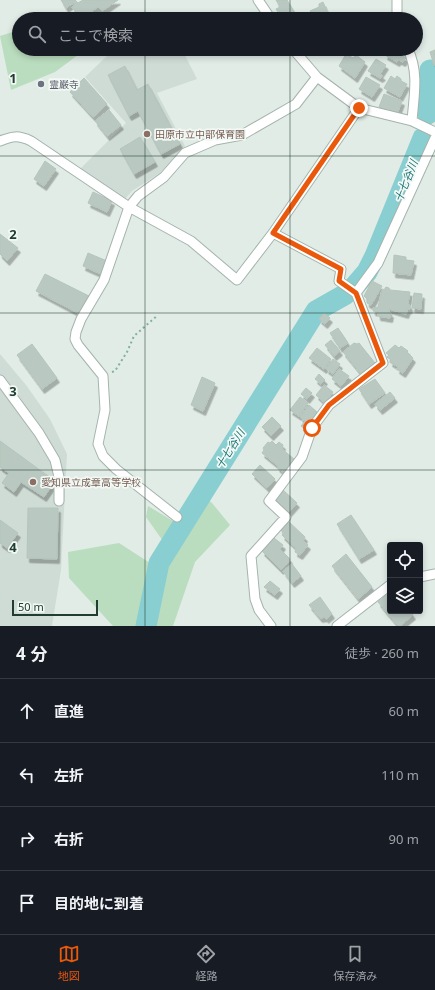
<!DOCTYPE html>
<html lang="ja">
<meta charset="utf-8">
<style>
:root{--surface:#171b24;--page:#242831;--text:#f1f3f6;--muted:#9ea1a6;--line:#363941;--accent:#ea580c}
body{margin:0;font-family:"Noto Sans","Noto Sans JP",sans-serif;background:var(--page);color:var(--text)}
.controls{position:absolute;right:12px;bottom:12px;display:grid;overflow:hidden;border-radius:4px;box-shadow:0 2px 6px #0003}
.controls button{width:36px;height:36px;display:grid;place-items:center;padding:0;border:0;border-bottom:1px solid var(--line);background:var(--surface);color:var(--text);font:20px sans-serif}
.scale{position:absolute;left:12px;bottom:10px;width:86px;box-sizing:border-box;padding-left:4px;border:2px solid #213d32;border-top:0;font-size:11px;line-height:14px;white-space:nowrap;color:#213d32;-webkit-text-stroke:3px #f2f8f4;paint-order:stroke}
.stop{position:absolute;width:12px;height:12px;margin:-9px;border:3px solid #ea580c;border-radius:50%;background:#fff}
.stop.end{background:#ea580c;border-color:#fff;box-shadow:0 1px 4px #0008}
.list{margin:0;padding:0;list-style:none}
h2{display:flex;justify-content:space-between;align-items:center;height:52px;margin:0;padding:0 16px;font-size:17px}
h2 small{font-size:13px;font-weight:400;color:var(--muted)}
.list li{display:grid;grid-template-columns:26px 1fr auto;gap:12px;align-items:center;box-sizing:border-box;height:64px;padding:0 16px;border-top:1px solid var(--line)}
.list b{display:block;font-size:15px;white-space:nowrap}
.list em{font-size:13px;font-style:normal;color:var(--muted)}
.icon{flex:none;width:22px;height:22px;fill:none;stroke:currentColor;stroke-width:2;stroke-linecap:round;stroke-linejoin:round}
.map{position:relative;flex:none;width:435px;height:626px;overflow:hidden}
.search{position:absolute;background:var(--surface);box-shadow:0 2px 6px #0003;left:12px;right:12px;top:12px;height:44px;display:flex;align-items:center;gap:10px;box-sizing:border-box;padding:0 14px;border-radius:22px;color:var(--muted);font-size:15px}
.sheet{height:308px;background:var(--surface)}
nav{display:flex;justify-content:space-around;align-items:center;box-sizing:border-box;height:56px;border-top:1px solid var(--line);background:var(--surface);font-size:11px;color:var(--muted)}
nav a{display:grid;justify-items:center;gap:2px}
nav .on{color:var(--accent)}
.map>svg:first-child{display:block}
</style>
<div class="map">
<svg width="435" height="626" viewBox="0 0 435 626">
<defs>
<filter id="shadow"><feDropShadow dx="2.5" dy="4.5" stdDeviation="0" flood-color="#0004"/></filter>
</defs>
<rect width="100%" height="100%" fill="#e1ece6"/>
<path fill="#cfdcd5" d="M117,49H182L197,79L157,93L185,146L160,173L132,191L125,199L80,169L126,123L85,77L106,57Z
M0,354L26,385L50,419L67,454L61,570L52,626H0Z"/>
<path fill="#baddbf" d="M19,30V49H86L55,72L11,90L0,36Z
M199,492L212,503L230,525L195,562L173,626H113L69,578L68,552L119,543L150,563L163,541L146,517L148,506L178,524Z"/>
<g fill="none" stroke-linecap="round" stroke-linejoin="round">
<path stroke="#89cfd1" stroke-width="21" d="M428,114L430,70
M354,287L367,272L375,256L423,138
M146,626L159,563L316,311L346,294"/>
</g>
<path fill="#b9c9c1" stroke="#b4c5bc" filter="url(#shadow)" d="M61,0H75L78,3L83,0H118L102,11L98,7L81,19L72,7L75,5L73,3L66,8Z
M276,0H287L298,18L296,19H283L276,9L280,7Z
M323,2L330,18L314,19L310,11L319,7V4Z
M388,49H391L406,58L403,62L399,60L397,62L385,55Z
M435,50V65H434L430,52Z
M346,54L353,58L356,55L365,62L355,78L339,66Z
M376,59L386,65L380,74L383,76L380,78L368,71Z
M125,66L137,90L148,84L180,144L161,154L138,111L129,116L108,75Z
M391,76L395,79L397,76L401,79V81L407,84L400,97L384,88Z
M366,77L380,85L372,97L359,89Z
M84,78L107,104L93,117L70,92Z
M384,94L402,101L397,114L379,107Z
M109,110L121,125L107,136L95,121Z
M140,137L155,162L134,174L120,149Z
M45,161L56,169L44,186L34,179Z
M93,192L112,201L107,212L88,203Z
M0,234L18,248L7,261L0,254Z
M88,253L107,261L101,274L83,266Z
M394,255L406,257V260L414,261L411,275L393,273Z
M45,274L89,296L80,314L36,291Z
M372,281L382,286L371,305L367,303V299L364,296Z
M386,287L389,288L390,290L410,292L408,303L410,306V309H408L406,314L389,309V313H391L390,318L378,316V312L373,311V308L378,307L382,290H384Z
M414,293L422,294L421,309L412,308Z
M324,313L330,318L325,324L319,319Z
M338,328L348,343L340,348L330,333Z
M331,340L340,351L334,356L325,345Z
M354,343L357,344L359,343L375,363L361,374L343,352Z
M32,344L57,378L42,389L17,355Z
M395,345L399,348L401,346L408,351L407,352L413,358L403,373L397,369L398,367L390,362L391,360L387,357L389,355L386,353Z
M317,348L331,359L324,369L309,358Z
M333,359L340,364L333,374L326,369Z
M339,369L349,376L341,386L332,379Z
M319,374L325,380L321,384L315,379Z
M202,377L215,383L203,411L191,405Z
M375,379L385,393L369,404L359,389Z
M324,385L333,392L325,403L316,395Z
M306,388L312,393L307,399L301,394Z
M390,392L395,398L380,410L375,404Z
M300,397L308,403L299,416L290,410Z
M309,405L317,412L305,429L301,426L305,421L300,417Z
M272,417L281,426L271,436L262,427Z
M0,441L55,481L44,497L21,482L14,492L2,483L9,473L0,467Z
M272,441L276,445L279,442L283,445L282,449L294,459L283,472L277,467L278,466L262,453L264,450L263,448L268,442L270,443Z
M260,465L275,479L267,488L252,474Z
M283,490L297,503L288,513L274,499Z
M28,508H58L57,559L27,558Z
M351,515L374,550L359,559L337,524Z
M0,520L18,533L7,548L0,543Z
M287,520L305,537L303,541L308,545L300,555L295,552L296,548L282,535L284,534L280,529Z
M274,538L283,545L280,549L289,558L290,560L281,570L262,551Z
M346,554L372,587L358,599L332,566Z
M292,564L301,576L292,583L283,571Z
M270,581L280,589L275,595L264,587Z
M390,592V611H410L413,615L400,626H398L378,602Z
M320,597L332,614L326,619V617L320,618L309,605Z"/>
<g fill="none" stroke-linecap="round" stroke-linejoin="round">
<g stroke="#a4b4ac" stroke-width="11">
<path id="street" d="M258,0L271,19
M397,0V19
M293,49L317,77L359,108L412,121L435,132
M408,49C419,73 414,95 412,121
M0,141C13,136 18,135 31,141L129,207L191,241L237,280L273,233L359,108
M273,233L341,269L339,281L356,293
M0,380L39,433L55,460L59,477V501
M177,517L116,469L103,456L98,444L105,410L103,376L78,345L75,339L76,332L81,319L104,280L129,207L138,196L164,177L185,153L215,140L242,135L296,104L317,77
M420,577L435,574
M271,626L259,610L255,599L251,556L286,517L269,501L302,457L312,428L329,405L383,363L356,293L378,263L435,138
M337,626L390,585"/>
</g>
<path stroke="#81b09c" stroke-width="2" stroke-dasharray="2 3" stroke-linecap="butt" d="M112,372L115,371L127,352L134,336L158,315"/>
<use href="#street" stroke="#fff" stroke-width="9"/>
</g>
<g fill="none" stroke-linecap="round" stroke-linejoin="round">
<path stroke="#ea580c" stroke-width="5" d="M312,428L329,405L383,363L356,293L339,281L341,269L273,233L359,108"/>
</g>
<path fill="none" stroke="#213d32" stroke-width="1" stroke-opacity="0.55" d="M145,0V19M290,0V19M145,49V626M290,49V626M0,156H435M0,313H435M0,470H435"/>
<circle fill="#6b7280" stroke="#f2f8f4" stroke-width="1.5" cx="41" cy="84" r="4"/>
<g fill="#8d6e63" stroke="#f2f8f4" stroke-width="1.5">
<circle cx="147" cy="134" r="4"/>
<circle cx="33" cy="482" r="4"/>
</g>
<g text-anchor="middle" stroke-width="3.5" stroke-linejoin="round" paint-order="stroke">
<g font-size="10" fill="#5b616d" stroke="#f2f8f4" text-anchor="start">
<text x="49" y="88">霊巌寺</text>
</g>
<g font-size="10" fill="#785e54" stroke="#f2f8f4" text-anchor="start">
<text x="155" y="138">田原市立中部保育園</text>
<text x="41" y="486">愛知県立成章高等学校</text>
</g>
<g font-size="11" font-style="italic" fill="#1b7479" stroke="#f2f8f4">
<text transform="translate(406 181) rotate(-68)" y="4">十七谷川</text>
<text transform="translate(230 449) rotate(-58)" y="4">十七谷川</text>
</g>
</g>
<g font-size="13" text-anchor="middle" font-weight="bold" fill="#213d32" stroke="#f2f8f4" stroke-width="3.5" stroke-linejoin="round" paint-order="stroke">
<text x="13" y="83">1</text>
<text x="13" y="239">2</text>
<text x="13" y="396">3</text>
<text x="13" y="552">4</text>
</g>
</svg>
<div class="controls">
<button><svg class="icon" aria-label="locate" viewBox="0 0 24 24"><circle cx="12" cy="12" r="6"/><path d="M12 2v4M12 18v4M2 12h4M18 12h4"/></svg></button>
<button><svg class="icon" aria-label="layers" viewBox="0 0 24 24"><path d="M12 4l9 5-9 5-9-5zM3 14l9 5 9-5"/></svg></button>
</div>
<div class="scale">50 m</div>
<div class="stop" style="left:312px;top:428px"></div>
<div class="stop end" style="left:359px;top:108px"></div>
<div class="search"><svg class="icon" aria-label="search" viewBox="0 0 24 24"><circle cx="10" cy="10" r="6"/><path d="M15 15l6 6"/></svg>ここで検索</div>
</div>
<section class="sheet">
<h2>4 分<small>徒歩 · 260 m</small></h2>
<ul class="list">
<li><svg class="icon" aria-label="ahead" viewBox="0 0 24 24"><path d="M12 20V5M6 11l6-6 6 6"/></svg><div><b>直進</b></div><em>60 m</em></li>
<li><svg class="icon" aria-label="left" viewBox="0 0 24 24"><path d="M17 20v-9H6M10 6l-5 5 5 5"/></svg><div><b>左折</b></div><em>110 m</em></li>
<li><svg class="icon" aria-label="right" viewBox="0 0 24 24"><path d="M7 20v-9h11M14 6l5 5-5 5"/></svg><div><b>右折</b></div><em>90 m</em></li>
<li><svg class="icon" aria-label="arrive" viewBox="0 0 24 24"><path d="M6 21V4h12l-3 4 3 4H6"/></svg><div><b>目的地に到着</b></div></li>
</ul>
</section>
<nav>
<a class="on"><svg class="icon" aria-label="map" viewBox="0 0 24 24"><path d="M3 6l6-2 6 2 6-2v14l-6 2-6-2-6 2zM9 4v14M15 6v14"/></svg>地図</a>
<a><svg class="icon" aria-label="directions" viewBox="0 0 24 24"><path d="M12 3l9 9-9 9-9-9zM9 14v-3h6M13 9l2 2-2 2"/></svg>経路</a>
<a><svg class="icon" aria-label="saved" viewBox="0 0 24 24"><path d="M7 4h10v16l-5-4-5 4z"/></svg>保存済み</a>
</nav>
